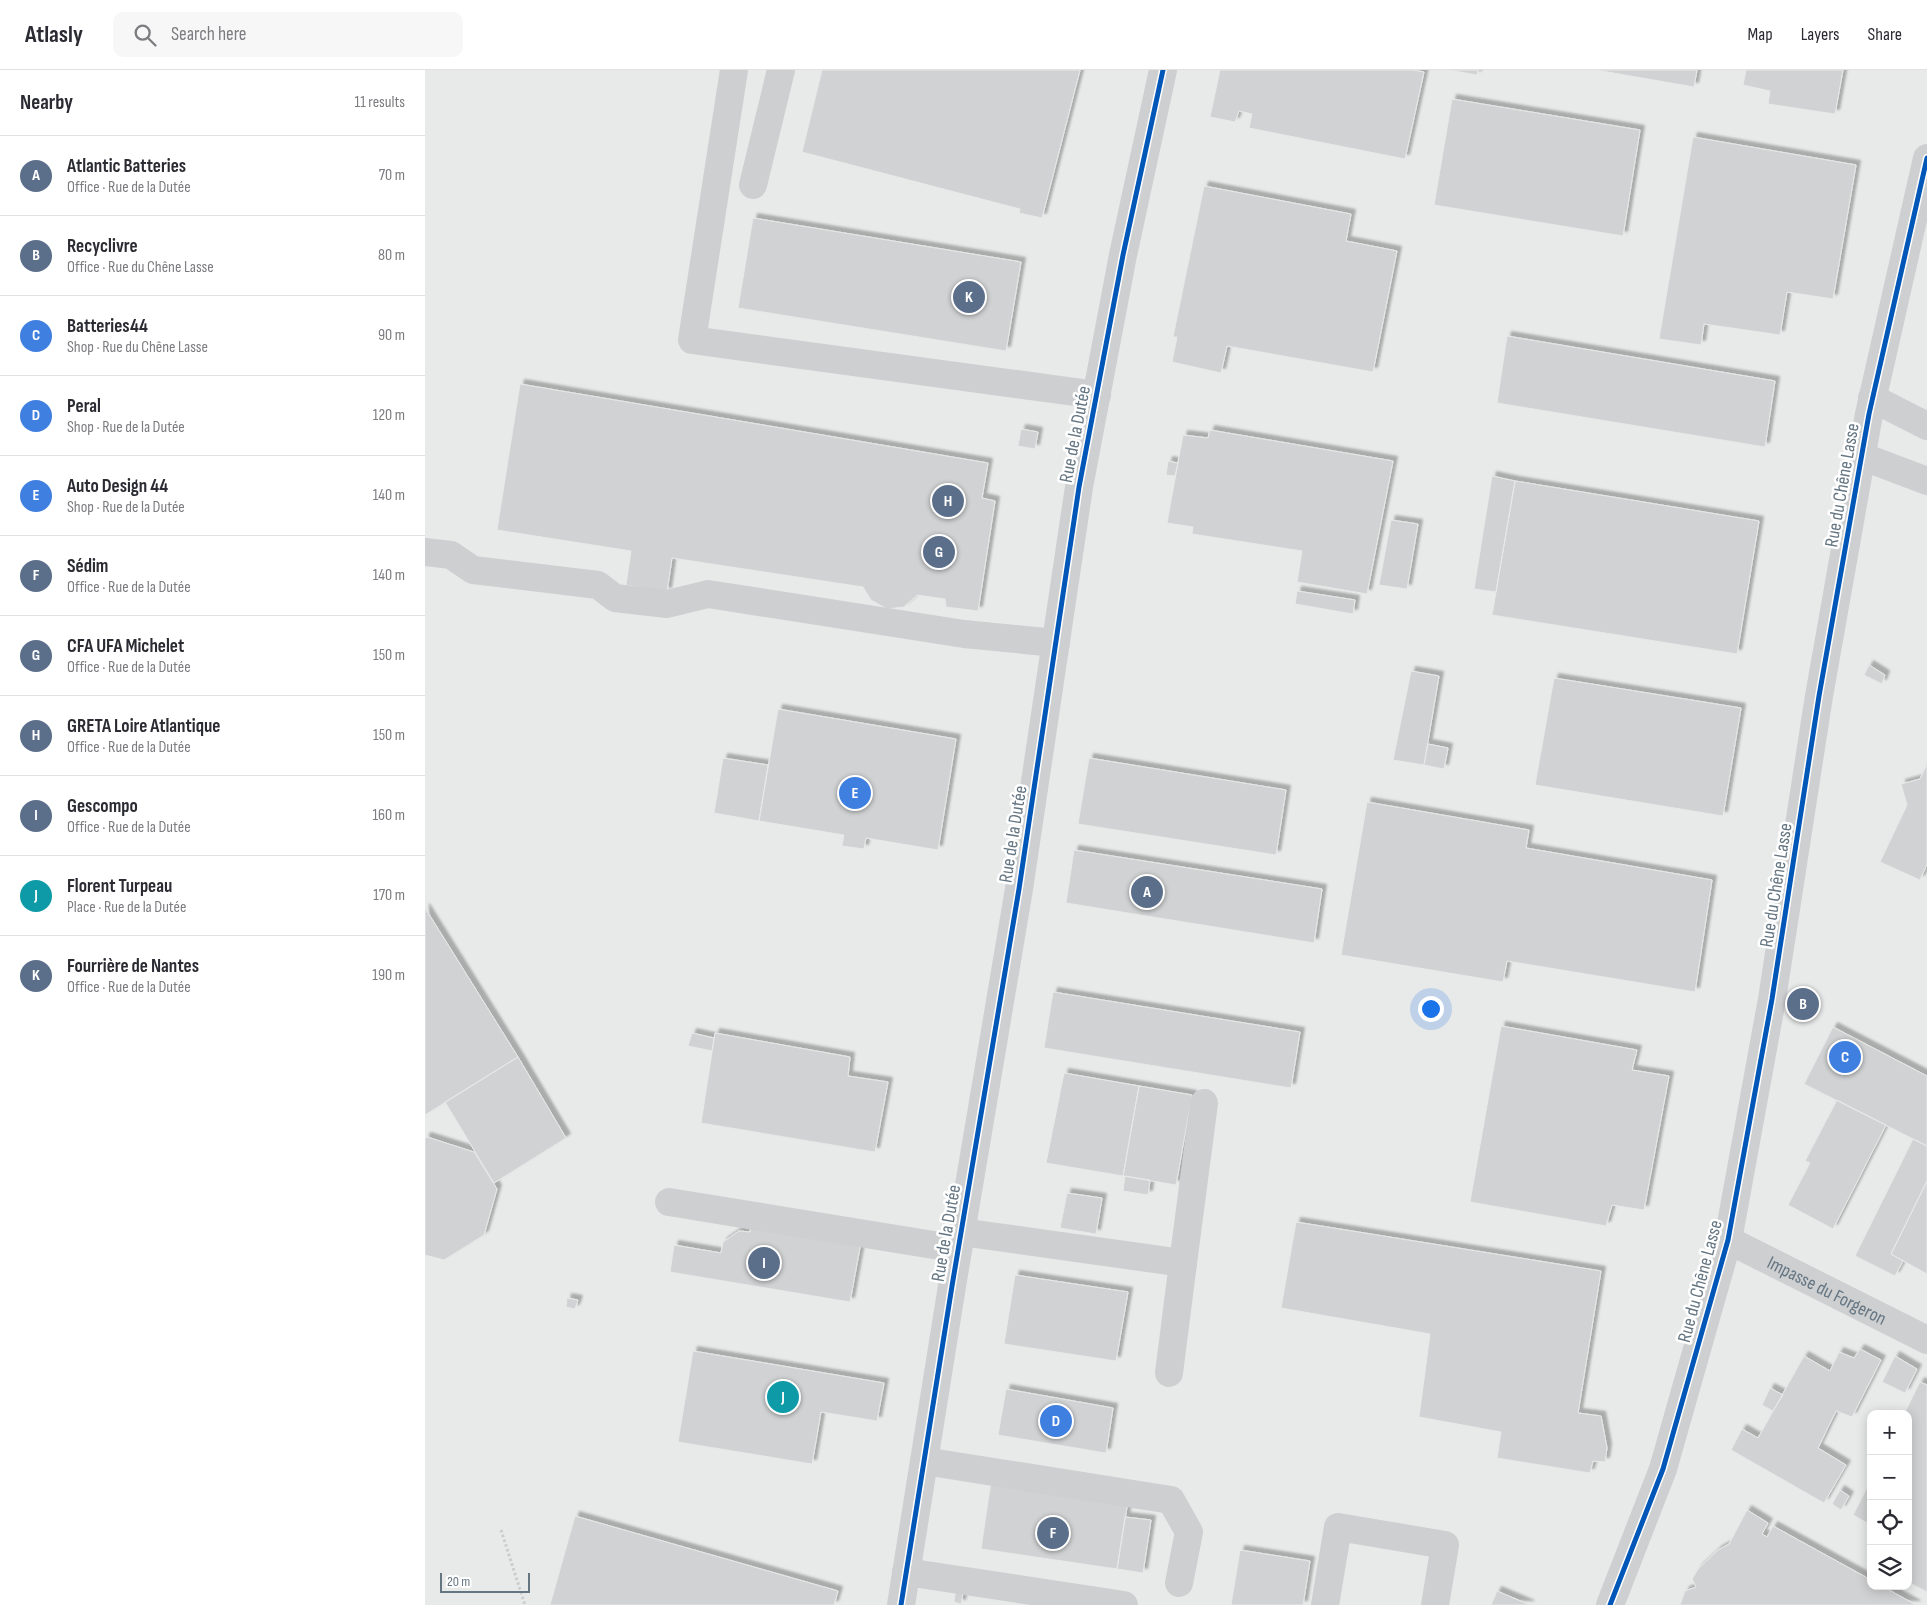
<!DOCTYPE html>
<meta charset="utf-8">
<style>
:root{--surface:#fff;--page:#f7f7f7;--text:#2b2b33;--muted:#7c7c81;--line:#e1e1e2;--accent:#5c6169}
body{margin:0;font-family:"Sofia Sans Condensed",sans-serif;background:var(--page);color:var(--text)}
.controls{position:absolute;right:15px;bottom:15px;display:grid;overflow:hidden;border-radius:10px;box-shadow:0 2px 12px #0003}
.controls button{width:45px;height:45px;display:grid;place-items:center;padding:0;border:0;border-bottom:1px solid var(--line);background:var(--surface);color:var(--text);font:25px sans-serif}
.scale{position:absolute;left:15px;bottom:12px;width:90px;box-sizing:border-box;padding-left:5px;border:2px solid #657683;border-top:0;font-size:14px;line-height:18px;white-space:nowrap;color:#657683;-webkit-text-stroke:4px #fff;paint-order:stroke}
.you{position:absolute;left:1005px;top:938px;width:18px;height:18px;margin:-12px;border:4px solid #fff;border-radius:50%;background:#1a73e8;box-shadow:0 0 0 8px #1a73e833}
.badge{display:grid;place-items:center;width:32px;height:32px;border-radius:50%;background:var(--accent);color:#fff;font-size:16px;font-weight:700}
.pin{position:absolute;translate:-50% -50%;border:2px solid #fff;box-shadow:0 1px 5px #0006}
.list{margin:0;padding:0;list-style:none}
h2{display:flex;justify-content:space-between;align-items:center;height:65px;margin:0;padding:0 20px;font-size:21px}
h2 small{font-size:16px;font-weight:400;color:var(--muted)}
.list li{display:grid;grid-template-columns:32px 1fr auto;gap:15px;align-items:center;box-sizing:border-box;height:80px;padding:0 20px;border-top:1px solid var(--line)}
.list b{display:block;font-size:19px;white-space:nowrap}
.list p{margin:0;font-size:16px;white-space:nowrap;color:var(--muted)}
.list em{font-size:16px;font-style:normal;color:var(--muted)}
.icon{flex:none;width:28px;height:28px;fill:none;stroke:currentColor;stroke-width:2;stroke-linecap:round;stroke-linejoin:round}
.map{position:relative;flex:none;width:1502px;height:1535px;overflow:hidden}
header{display:flex;align-items:center;gap:30px;box-sizing:border-box;height:70px;padding:0 25px;background:var(--surface);border-bottom:1px solid var(--line)}
header strong{font-size:24px}
nav{display:flex;gap:28px;margin-inline-start:auto;font-size:18px}
.search{width:350px;height:45px;background:var(--page);display:flex;align-items:center;gap:12px;box-sizing:border-box;padding:0 18px;border-radius:10px;color:var(--muted);font-size:19px}
main{display:flex}
aside{flex:1;background:var(--surface)}
.map>svg:first-child{display:block}
</style>
<header>
<strong>Atlasly</strong>
<div class="search"><svg class="icon" aria-label="search" viewBox="0 0 24 24"><circle cx="10" cy="10" r="6"/><path d="M15 15l6 6"/></svg>Search here</div>
<nav><a>Map</a><a>Layers</a><a>Share</a></nav>
</header>
<main>
<aside>
<h2>Nearby<small>11 results</small></h2>
<ul class="list">
<li><span class="badge" style="background:#5c6f8a">A</span><div><b>Atlantic Batteries</b><p>Office · Rue de la Dutée</p></div><em>70 m</em></li>
<li><span class="badge" style="background:#5c6f8a">B</span><div><b>Recyclivre</b><p>Office · Rue du Chêne Lasse</p></div><em>80 m</em></li>
<li><span class="badge" style="background:#3f7fe0">C</span><div><b>Batteries44</b><p>Shop · Rue du Chêne Lasse</p></div><em>90 m</em></li>
<li><span class="badge" style="background:#3f7fe0">D</span><div><b>Peral</b><p>Shop · Rue de la Dutée</p></div><em>120 m</em></li>
<li><span class="badge" style="background:#3f7fe0">E</span><div><b>Auto Design 44</b><p>Shop · Rue de la Dutée</p></div><em>140 m</em></li>
<li><span class="badge" style="background:#5c6f8a">F</span><div><b>Sédim</b><p>Office · Rue de la Dutée</p></div><em>140 m</em></li>
<li><span class="badge" style="background:#5c6f8a">G</span><div><b>CFA UFA Michelet</b><p>Office · Rue de la Dutée</p></div><em>150 m</em></li>
<li><span class="badge" style="background:#5c6f8a">H</span><div><b>GRETA Loire Atlantique</b><p>Office · Rue de la Dutée</p></div><em>150 m</em></li>
<li><span class="badge" style="background:#5c6f8a">I</span><div><b>Gescompo</b><p>Office · Rue de la Dutée</p></div><em>160 m</em></li>
<li><span class="badge" style="background:#0f9aa8">J</span><div><b>Florent Turpeau</b><p>Place · Rue de la Dutée</p></div><em>170 m</em></li>
<li><span class="badge" style="background:#5c6f8a">K</span><div><b>Fourrière de Nantes</b><p>Office · Rue de la Dutée</p></div><em>190 m</em></li>
</ul>
</aside>
<div class="map">
<svg width="1502" height="1535" viewBox="0 0 1502 1535">
<defs>
<filter id="shadow"><feDropShadow dx="4.5" dy="-4.5" stdDeviation="1" flood-color="#0004"/></filter>
</defs>
<rect width="100%" height="100%" fill="#f9f9f9"/>
<path fill="#e8e9e9" fill-rule="evenodd" d="M0,0H1502V1535H0ZM1446,1344H1483V1516H1446Z"/>
<path fill="#d0d2d3" stroke="#e8e8e8" filter="url(#shadow)" d="M397,0H655L617,148L594,143L595,139L377,82Z
M795,0H988L999,2L980,89L824,58L827,44L814,41L810,52L785,47Z
M1024,0H1053L1052,5Z
M1171,0H1272L1269,17Z
M1321,0H1418L1410,44L1343,34L1345,21L1318,15Z
M1027,29L1215,60L1198,166L1009,135Z
M1268,67L1431,95L1408,229L1362,222L1355,265L1279,254L1276,275L1234,269Z
M779,116L926,144L921,171L972,181L948,302L802,276L796,303L747,292L752,267H748Z
M328,148L596,192L581,281L313,238Z
M1082,266L1350,311L1340,377L1072,333Z
M95,314L563,393L557,428L570,431L553,541L521,537L520,529L492,525L479,537L462,539L446,530L438,517L247,488L242,522L201,515L206,481L72,460Z
M596,359L613,362L610,379L593,376Z
M785,360L968,391L942,524L872,512L877,481L767,464L768,457L742,453L758,365L783,368Z
M743,391L753,393L750,406L741,405Z
M1067,406L1090,411L1071,522L1049,519Z
M1090,411L1334,451L1312,584L1067,545Z
M966,450L993,454L982,519L954,515Z
M872,521L930,530L928,544L870,534Z
M1444,595L1460,605L1457,614L1439,605Z
M986,601L1014,606L999,695L968,690Z
M1129,608L1316,638L1298,746L1110,715Z
M353,639L531,669L513,780L441,768L439,779L417,776L419,765L334,751Z
M1003,674L1023,678L1019,699L999,695Z
M298,688L343,695L334,751L289,743Z
M664,688L861,720L851,785L653,754Z
M1502,694V794L1495,810L1455,792L1482,735L1476,714L1495,709Z
M942,732L1104,760L1101,778L1287,810L1270,922L1082,891L1078,912L916,885Z
M649,780L897,819L889,873L641,833Z
M0,838L93,987L0,1045Z
M628,922L875,962L866,1018L619,978Z
M1076,956L1212,980L1207,1000L1244,1006L1219,1140L1187,1135L1181,1156L1045,1132Z
M1408,957L1502,1006V1076L1379,1014Z
M267,963L289,968L287,981L263,976Z
M290,963L425,987L423,1006L463,1012L450,1082L276,1053Z
M93,987L141,1068L69,1113L20,1032Z
M639,1003L714,1016L698,1106L621,1093Z
M714,1016L767,1025L751,1115L698,1106Z
M1412,1030L1461,1055L1408,1159L1363,1135L1385,1093L1380,1091Z
M2,1067L49,1082L72,1119L59,1165L19,1190L0,1185V1068Z
M1488,1069L1502,1076V1111L1466,1184L1478,1191L1470,1206L1430,1186Z
M700,1106L725,1110L723,1125L698,1121Z
M1502,1111V1204L1466,1184Z
M642,1123L677,1128L671,1164L635,1158Z
M871,1152L1176,1201L1153,1343L1176,1346L1182,1378L1180,1392L1168,1391L1165,1403L1072,1388L1076,1362L994,1347L1005,1264L856,1238Z
M326,1153L436,1172L425,1232L245,1202L249,1175L296,1183L298,1172L314,1161L325,1162Z
M590,1205L703,1222L691,1291L579,1274Z
M142,1228L153,1230L150,1239L141,1237Z
M1435,1279L1456,1290L1427,1347L1411,1341L1393,1378L1421,1395L1399,1433L1306,1380L1317,1359L1333,1368L1379,1286L1405,1301L1414,1282L1429,1288Z
M268,1281L459,1313L452,1351L396,1342L387,1394L253,1372Z
M1470,1286L1492,1299L1480,1323L1457,1312Z
M1495,1312L1502,1315V1522L1483,1512V1483L1487,1477L1483,1475V1344H1479Z
M1345,1318L1358,1325L1348,1341L1337,1335Z
M581,1319L688,1338L681,1383L573,1365Z
M1446,1410V1455L1428,1445Z
M566,1411L703,1431L692,1499L556,1479Z
M1415,1420L1424,1426L1416,1440L1407,1434Z
M1322,1440L1343,1453L1337,1464L1342,1467L1348,1456L1446,1510V1516H1457L1491,1535H1255L1260,1521L1271,1517L1267,1509L1274,1498L1293,1480L1304,1474Z
M150,1446L413,1521L409,1535H125Z
M700,1447L726,1450L718,1503L692,1499Z
M815,1480L885,1491L878,1535H806Z
M531,1517L539,1518L536,1534L529,1532Z
M1072,1521L1105,1535H1066Z"/>
<g fill="none" stroke-linecap="round" stroke-linejoin="round">
<path stroke="#cbcccd" stroke-width="3" stroke-dasharray="2.5 2.5" stroke-linecap="butt" d="M76,1460L100,1535"/>
<g stroke="#cecfd0" stroke-width="28">
<path d="M309,0L267,270L672,325"/>
<path d="M328,115L356,0"/>
<path d="M1447,328L1502,356"/>
<path d="M1436,386L1502,411"/>
<path d="M0,482L26,485L48,500L173,515L190,528L242,534L283,524L539,564L631,573"/>
<path d="M244,1132L533,1179"/>
<path d="M536,1162L758,1193L779,1033"/>
<path id="s1" d="M1303,1170L1502,1270"/>
<path d="M744,1303L758,1193"/>
<path d="M499,1391L746,1430L764,1462L754,1513"/>
<path d="M481,1502L699,1535"/>
<path d="M476,1535L527,1216L594,819L654,417L698,185L738,0"/>
<path d="M900,1535L913,1457L1020,1475L1010,1535"/>
<path d="M1185,1535L1238,1399L1303,1170L1347,929L1394,626L1444,344L1502,88"/>
</g>
<g stroke="#fff" stroke-width="8">
<path id="cycleway" d="M476,1535L527,1216L594,819L654,417L698,185L738,0
M1185,1535L1238,1399L1303,1170L1347,929L1394,626L1444,344L1502,88"/>
</g>
<use href="#cycleway" stroke="#0057b8" stroke-width="5"/>
</g>
<g text-anchor="middle" stroke-width="5" stroke-linejoin="round" paint-order="stroke">
<g font-size="19" fill="#657683" stroke="#fff">
<text transform="translate(649 364) rotate(-79)" y="7">Rue de la Dutée</text>
<text transform="translate(1416 415) rotate(-80)" y="7">Rue du Chêne Lasse</text>
<text transform="translate(587 764) rotate(-81)" y="7">Rue de la Dutée</text>
<text transform="translate(1350 815) rotate(-81)" y="7">Rue du Chêne Lasse</text>
<text transform="translate(520 1163) rotate(-80)" y="7">Rue de la Dutée</text>
<text transform="translate(1274 1211) rotate(-75)" y="7">Rue du Chêne Lasse</text>
<text dy="7" stroke="none"><textPath href="#s1" startOffset="111">Impasse du Forgeron</textPath></text>
</g>
</g>
</svg>
<div class="controls">
<button>+</button>
<button>−</button>
<button><svg class="icon" aria-label="locate" viewBox="0 0 24 24"><circle cx="12" cy="12" r="6"/><path d="M12 2v4M12 18v4M2 12h4M18 12h4"/></svg></button>
<button><svg class="icon" aria-label="layers" viewBox="0 0 24 24"><path d="M12 4l9 5-9 5-9-5zM3 14l9 5 9-5"/></svg></button>
</div>
<div class="scale">20 m</div>
<div class="you"></div>
<div class="pin badge" style="left:722px;top:822px;background:#5c6f8a">A</div>
<div class="pin badge" style="left:1378px;top:934px;background:#5c6f8a">B</div>
<div class="pin badge" style="left:1420px;top:987px;background:#3f7fe0">C</div>
<div class="pin badge" style="left:631px;top:1351px;background:#3f7fe0">D</div>
<div class="pin badge" style="left:430px;top:723px;background:#3f7fe0">E</div>
<div class="pin badge" style="left:628px;top:1463px;background:#5c6f8a">F</div>
<div class="pin badge" style="left:514px;top:482px;background:#5c6f8a">G</div>
<div class="pin badge" style="left:523px;top:431px;background:#5c6f8a">H</div>
<div class="pin badge" style="left:339px;top:1193px;background:#5c6f8a">I</div>
<div class="pin badge" style="left:358px;top:1327px;background:#0f9aa8">J</div>
<div class="pin badge" style="left:544px;top:227px;background:#5c6f8a">K</div>
</div>
</main>
